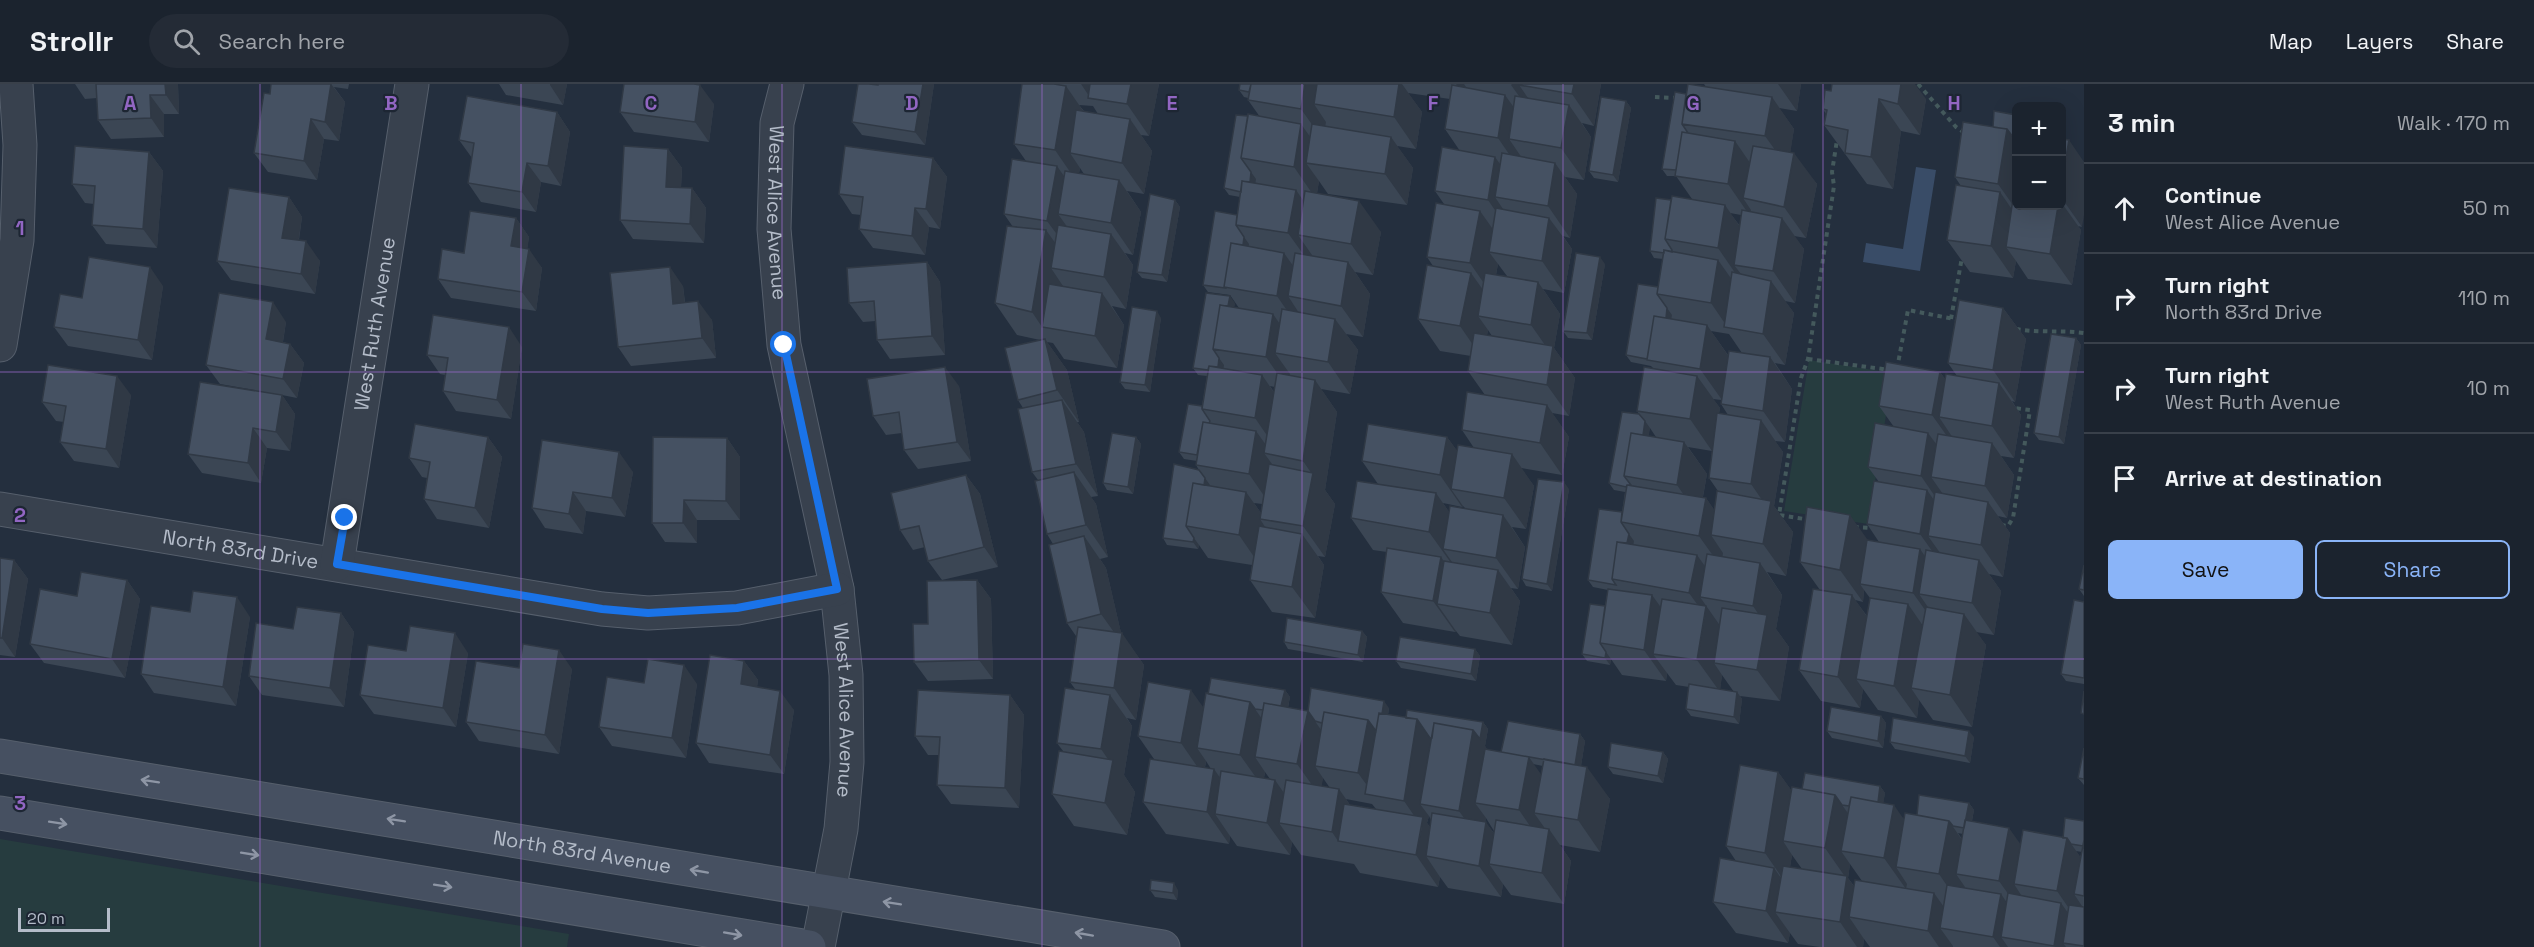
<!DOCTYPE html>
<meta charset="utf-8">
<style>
:root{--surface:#1b232e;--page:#242b36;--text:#f1f3f6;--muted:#a0a4aa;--line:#39404a;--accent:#8ab4f8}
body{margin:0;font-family:"Space Grotesk",sans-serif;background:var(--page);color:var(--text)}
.controls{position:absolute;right:18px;top:18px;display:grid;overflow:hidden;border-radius:9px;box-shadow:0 6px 24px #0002}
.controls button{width:54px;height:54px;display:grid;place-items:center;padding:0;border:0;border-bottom:2px solid var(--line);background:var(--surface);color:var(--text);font:30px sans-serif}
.scale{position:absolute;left:18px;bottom:15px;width:92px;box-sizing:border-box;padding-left:6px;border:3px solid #b4bcc9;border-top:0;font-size:16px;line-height:21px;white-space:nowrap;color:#b4bcc9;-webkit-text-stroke:4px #1d2633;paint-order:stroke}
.stop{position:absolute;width:18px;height:18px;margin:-14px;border:4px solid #1a73e8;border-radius:50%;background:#fff}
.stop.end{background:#1a73e8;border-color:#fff;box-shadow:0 2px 6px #0008}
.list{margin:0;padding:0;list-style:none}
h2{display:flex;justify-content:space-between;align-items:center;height:78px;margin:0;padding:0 24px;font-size:26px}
h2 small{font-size:20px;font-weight:400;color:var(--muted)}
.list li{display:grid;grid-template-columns:39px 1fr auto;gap:18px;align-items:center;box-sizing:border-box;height:90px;padding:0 24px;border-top:2px solid var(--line)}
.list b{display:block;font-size:22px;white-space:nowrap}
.list p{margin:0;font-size:20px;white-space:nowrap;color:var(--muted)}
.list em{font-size:20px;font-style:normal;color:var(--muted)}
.actions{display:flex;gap:12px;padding:18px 24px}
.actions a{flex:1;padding:14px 0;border:2px solid var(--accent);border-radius:9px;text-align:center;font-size:21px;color:var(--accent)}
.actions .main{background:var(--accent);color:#111}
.icon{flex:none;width:33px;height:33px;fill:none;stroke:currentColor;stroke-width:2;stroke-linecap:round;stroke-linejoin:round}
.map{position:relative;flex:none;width:2084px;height:863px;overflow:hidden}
header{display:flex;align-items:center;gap:36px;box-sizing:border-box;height:84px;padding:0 30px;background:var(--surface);border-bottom:2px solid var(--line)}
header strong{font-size:28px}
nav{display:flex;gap:33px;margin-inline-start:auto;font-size:21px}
.search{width:420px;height:54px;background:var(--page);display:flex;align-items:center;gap:15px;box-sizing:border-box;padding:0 21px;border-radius:33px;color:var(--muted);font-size:22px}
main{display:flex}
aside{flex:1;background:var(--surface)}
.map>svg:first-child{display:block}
</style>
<header>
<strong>Strollr</strong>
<div class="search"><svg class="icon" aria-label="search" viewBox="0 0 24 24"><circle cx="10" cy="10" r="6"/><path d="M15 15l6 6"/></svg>Search here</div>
<nav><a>Map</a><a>Layers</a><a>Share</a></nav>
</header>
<main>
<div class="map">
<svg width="2084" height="863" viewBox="0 0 2084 863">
<rect width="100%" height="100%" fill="#242f3e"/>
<path fill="#263c3f" d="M1809,276L1893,289L1868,440L1784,427Z
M0,755L569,850L567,863H0Z"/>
<path fill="#394c67" d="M1916,83L1936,86L1920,187L1863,178L1866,159L1903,165Z"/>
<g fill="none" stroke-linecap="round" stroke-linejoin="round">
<g stroke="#565f6c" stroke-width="35">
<g id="street">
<path id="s1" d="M787,0L777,39L774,145L784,261L837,505L846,591L847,678L841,745L818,863"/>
<path d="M0,261L17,156L20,61L16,0"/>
<path id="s2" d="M0,425L602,525L648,529L737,524L837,505"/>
<path id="s3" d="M337,480L412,0"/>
</g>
</g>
<g stroke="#565f6c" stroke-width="35">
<g id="secondary">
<path id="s4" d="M0,672L1163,863"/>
<path d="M0,729L809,863"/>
</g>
</g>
<path stroke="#44595c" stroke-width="4" stroke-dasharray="4.5 4.5" stroke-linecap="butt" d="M1918,0L1956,43L1966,50
M1655,13L1676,14
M1951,235L1962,173
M2016,245C2039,249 2061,246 2084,249
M1808,275L1890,286
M1897,285L1908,226L1959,236
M1811,436L1779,431L1801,294L1808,275L1834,102L1832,88L1837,56
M2001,441L2008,442L2013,434L2030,326L2014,324
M1854,443L1872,444"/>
<use href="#street" stroke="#38414e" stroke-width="33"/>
<use href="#secondary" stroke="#465061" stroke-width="33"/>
</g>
<path fill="#3b4654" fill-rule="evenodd" d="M75,0H178L179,30H164V53L111,55L98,36L97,14L85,15Z
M271,0H349L348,5L334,3L345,18L339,57L324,55L317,96L268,88L254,69L270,10Z
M499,0H567L563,21L506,11Z
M934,0L925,61L862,51L852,38L878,1Z
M1022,0H1159L1149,52L1141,51L1152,67L1144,110L1127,107L1141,128L1133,171L1125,169L1133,181L1126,225L1112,222L1124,241L1117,284L1064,275L1053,259L1047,258L1067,286L1079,338H1077L1084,348L1098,412L1091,413L1096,420L1108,473L1100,475L1106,484L1121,549L1144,581L1136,636L1127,634L1132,642L1124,691L1135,708L1127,751L1074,742L1052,710L1063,667L1057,659L1075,605L1070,598L1076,552L1067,539L1053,460L1047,450L1038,396L1032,388L1023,324L1018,316L1040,256L1017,251L995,219L1013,143L1004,130L1026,77L1014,60ZM1079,21L1093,22L1098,30L1084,27ZM1080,84L1084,90L1079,89Z
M1240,0H1601L1594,42L1582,39L1591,53L1584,96L1565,93L1577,110L1570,154L1563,152L1572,165L1564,209L1543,205L1560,230L1554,264L1575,294L1569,332L1552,329L1569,353L1562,391L1521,384L1534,402L1526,445L1512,443L1525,463L1518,505L1511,504L1520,517L1512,561L1460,552L1456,547L1455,548L1403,539L1381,508L1387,468L1373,466L1351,434L1378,400L1362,377L1447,353L1457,367L1474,364L1462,346L1485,311L1468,287L1471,272L1440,267L1418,235L1433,182L1427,173L1444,120L1435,107L1460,67L1445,45L1450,15L1408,9L1422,28L1416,65L1397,62L1413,84L1407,121L1328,110L1319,97L1317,109L1381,148L1373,191L1355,188L1370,210L1363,253L1346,250L1358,266L1350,310L1321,305L1337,328L1325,406L1335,420L1325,473L1318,472L1324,481L1315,534L1272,528L1250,496L1252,481L1208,474L1199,461L1198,465L1167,461L1163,454L1199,386L1196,381L1197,377L1184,375L1179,368L1202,322L1207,292L1198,291L1193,284L1235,219L1234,223L1239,224L1230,211L1208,208L1203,201L1237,131L1240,113L1229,111L1224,104L1260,33L1248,16V14L1244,13L1239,6ZM1498,180L1507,192L1496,191ZM1488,246L1492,252L1487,251ZM1270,302L1275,303L1274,308ZM1254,419L1262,420L1261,429ZM1443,419L1462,423L1463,422L1465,424L1449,428Z
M1704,0H1801L1797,27L1779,24L1794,45L1790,68L1817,100L1806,154L1794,152L1804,165L1795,219L1785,217L1794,229L1785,281L1775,279L1792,305L1785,358L1775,357L1783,368L1774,422L1793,448L1786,492L1767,488L1782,511L1776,545L1789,563L1780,617L1740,612L1742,615L1739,640L1691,632L1686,625L1689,603L1676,601L1667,589L1666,597L1622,591L1611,575L1610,581L1587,577L1582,570L1605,522L1608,506L1593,503L1588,496L1622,428L1625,408L1614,406L1609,399L1639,330L1637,327L1653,284L1651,282L1631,278L1626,271L1658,203L1663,175L1654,174L1650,167L1692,115L1676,92H1667L1662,85L1686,10L1706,3ZM1730,129L1741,131L1740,142ZM1711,247L1729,250L1742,269L1728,271ZM1713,315L1721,316V320L1728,331L1719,329L1720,324ZM1650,344L1656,353L1648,352ZM1688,363L1712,367L1709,394L1718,407L1714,426L1706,414L1703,413L1707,390ZM1722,591L1734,608L1720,605Z
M1825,6L1926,15L1920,51L1901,47L1893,105L1867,100L1824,41L1826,30L1823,25Z
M1626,17L1631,24L1618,98L1594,94L1589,87Z
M714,20L709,58L634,48L620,28Z
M557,28L570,48L561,102L541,98L536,128L481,118L468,99L472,74L459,56Z
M2016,31V122H2061V55L2082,143L2078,142L2081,146L2072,201L2028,195L2016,177L2013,194L1970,188L1947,156L1961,102L1955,93L1993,43Z
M668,65L682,84L681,104H692L706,124L704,159L633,155L620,136Z
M149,68L163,87L157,164L106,160L92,141L94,120L85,119L72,100Z
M933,74L947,93L940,145L929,143L925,171L873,164L859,145L861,131L852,130L839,110Z
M289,113L302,133L299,156L320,177L315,210L231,196L217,177Z
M1175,116L1180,123L1167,198L1142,194L1137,188Z
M516,134L529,153L527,165L542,184L536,227L451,214L438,195L464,169Z
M927,178L940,198L945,271L890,275L877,256L876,237L863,238L849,219Z
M1605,180L1592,256L1568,254L1563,247Z
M163,202L152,276L68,262L54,243L82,214Z
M683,202L685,218L712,236L716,274L631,282L618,263Z
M2003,224L2026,255L2015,318L2012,317L2021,331L2014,374L2001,372L2014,391L2007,434L1998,432L2010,449L2003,493L1989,490L2001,507L1994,551L1976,548L1986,561L1972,643L1933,636L1919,616L1917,634L1878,626L1863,605L1860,624L1821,617L1799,586L1820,506L1800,478L1867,456L1879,458L1867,440L1879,398L1868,383L1894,343L1879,322L1940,288L1945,295L1957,292L1948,279ZM1864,506L1870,514L1867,532L1855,516L1863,518Z
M1161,234L1150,308L1125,305L1120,298Z
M286,238L283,258L290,260L304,279L297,314L282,311L295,330L290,367L267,364L261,399L202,389L188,370L254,306L220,300L206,281Z
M2076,254L2081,261L2064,360L2039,356L2034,349Z
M522,263L511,335L456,327L443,307L445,291L440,290L427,271Z
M959,302L971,377L918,385L904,366L902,349L886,351L873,332Z
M131,311L119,384L74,377L60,358L64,338L56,337L42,318Z
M488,353L502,373L489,444L437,435L424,415L427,394L422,393L409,374Z
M1136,353L1141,360L1133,410L1107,406L1103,399Z
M727,354L740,373V436H697V459L665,458L652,439Z
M542,356L633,388L625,433L586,427L583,450L545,444L532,424Z
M966,391L980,410L998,483L942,496L928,477L925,463L913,466L900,446Z
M1569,405L1552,507L1526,502L1522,495Z
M0,474L14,476L28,495L15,573L0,571Z
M2084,481V512L2079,505Z
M127,496L140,515L125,594L44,579L30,560L77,512Z
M977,496L991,515L993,595L928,597L914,578L928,540Z
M2084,518V600L2066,597L2061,590Z
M341,529L354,548L344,623L262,611L249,592L293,545Z
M250,533L236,622L154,609L141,590Z
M1362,547L1367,553L1363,578L1288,565L1284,558Z
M1475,565L1480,572L1476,597L1401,584L1396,577Z
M406,567L468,569L456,643L374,630L360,611Z
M744,577L758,596L757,603L794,626L784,690L709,679L696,659Z
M519,584L572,585L559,670L479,657L466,638Z
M644,599L697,600L686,674L612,662L599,643Z
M1285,606L1290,613L1288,624L1308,627L1389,624L1388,631L1406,634L1483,638L1488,645L1485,662L1487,666L1501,668L1580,650L1585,657L1581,682L1610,715L1600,768L1560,761L1571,777L1564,820L1511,811L1503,800L1501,813L1448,804L1440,793L1438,803L1360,789L1354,780L1301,771L1292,758L1290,771L1237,762L1230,752L1229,760L1166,750L1143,718L1154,675L1138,652L1204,623ZM1206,677L1211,685L1205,684ZM1533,680L1543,682L1541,691ZM1265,688L1270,695L1264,694ZM1323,694L1330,704L1321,702ZM1346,715L1372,720L1376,725L1350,721ZM1429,732L1431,736L1430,743L1427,739ZM1486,734L1494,747V749L1485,738Z
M1010,611L1024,631L1019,724L951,720L937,701L939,671H928L915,652Z
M1881,632L1886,639L1883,664L1832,654L1827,647Z
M1974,653L1970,679L1895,665L1890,658Z
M2084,664V701L2078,694Z
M1663,668L1668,675L1663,699L1613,690L1608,683Z
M1778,688L1791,706L1880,702L1885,709L1883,719L1904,735L1917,731L1969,719L1974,726L1972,737L2021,761L2063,754L2084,737V863H1953V862L1952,863H1870L1864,855L1863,863H1820L1798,860L1790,849L1788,859L1736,849L1713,818L1736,777L1726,762ZM1958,749L1963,750L1962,755ZM2076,767L2082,768L2080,773ZM1792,771L1802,785L1790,783ZM1850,780L1862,797L1854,802L1848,794Z
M1150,806H1178L1177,816L1155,813Z"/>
<path fill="#303945" d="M165,0H178L179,30L166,11Z
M331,0L345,18L339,57L325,38Z
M550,0H567L563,21L550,1Z
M923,0H934L925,61L915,48Z
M1081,0H1100L1091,15Z
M1131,0H1159L1149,52L1127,20Z
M1305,0H1322L1314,20L1326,38L1323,56L1301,25Z
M1399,0H1402L1422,28L1416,65L1394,33Z
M1456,0H1464L1470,9L1469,18Z
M1512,0H1539L1519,1L1535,24L1534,33L1511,1Z
M1574,0H1601L1594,42L1572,10Z
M1778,0H1801L1797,27Z
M1901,0H1915L1926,15L1920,51L1898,20Z
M700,1L714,20L709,58L695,38Z
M1066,2L1088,34L1070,69L1080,84L1077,98L1055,66Z
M150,11L164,30V53L151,34Z
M1505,11L1527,42L1509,55L1522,74L1520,86L1498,54Z
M1772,13L1794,45L1788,84L1765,52Z
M1879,15L1901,47L1893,105L1871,73Z
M1626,17L1631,24L1618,98L1613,91Z
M1569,21L1591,53L1584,96L1561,64Z
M557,28L570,48L561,102L548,82Z
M311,35L324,55L317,96L304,77Z
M1130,35L1152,67L1144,110L1122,79Z
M1301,40L1323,71L1306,79L1319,97L1316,115L1294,83Z
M2007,45L2016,58V122L2020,131L1998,100Z
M1391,53L1413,84L1407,121L1385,90Z
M2069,56L2084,78V131L2082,143L2061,113V102Z
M1735,57L1757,89L1743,114L1751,126L1750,132L1728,100Z
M668,65L682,84L680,122L666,103Z
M149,68L163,87L157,164L143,145Z
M1794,69L1817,100L1806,154L1784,123Z
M1495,73L1517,104L1495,113L1511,137L1510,148L1488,116Z
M933,74L947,93L940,145L926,125Z
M527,79L541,98L536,128L522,108Z
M1555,79L1577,110L1570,154L1548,122Z
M1057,82L1079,114L1058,130L1073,151L1070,168L1047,137Z
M1251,88L1256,95L1253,116L1248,109Z
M1119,96L1141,128L1133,171L1111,139Z
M692,104L706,124L704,159L690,140Z
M1296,106L1318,138L1298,151L1312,171L1311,181L1288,149Z
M2000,108L2022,140L2006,163L2016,177L2013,194L1991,162Z
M289,113L302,133L296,173L282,154Z
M1175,116L1180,123L1167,198L1162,191Z
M1359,117L1381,148L1373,191L1351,160Z
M2061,118L2081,146L2072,201L2050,170L2058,122H2061Z
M1725,121L1747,153L1734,181L1741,190L1740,196L1718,164Z
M915,124L929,143L925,171L912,152Z
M1480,127L1502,158L1489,168L1498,180L1492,211L1470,179Z
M516,134L529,153L525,182L511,162Z
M1549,134L1572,165L1564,209L1542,177Z
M1782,134L1804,165L1795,219L1773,187Z
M1046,146L1068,177L1051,184L1063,202L1042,243L1032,228Z
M1111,150L1133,181L1126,225L1104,193Z
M1244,153L1249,160L1242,206L1236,205Z
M306,157L320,177L315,210L301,190Z
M529,165L542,184L536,227L522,208Z
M1284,169L1306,200L1288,212L1301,232L1299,244L1277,212Z
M1600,173L1605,180L1592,256L1587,249Z
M1718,176L1740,207L1728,244L1711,219Z
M927,178L940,198L945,271L932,252Z
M1348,178L1370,210L1363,253L1341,222Z
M150,183L163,202L152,276L138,256Z
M670,183L683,202L687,239L673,220Z
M1471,189L1493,220L1478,232L1488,246L1482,274L1460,242Z
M1771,197L1794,229L1785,281L1763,250Z
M1538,198L1560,230L1554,264L1575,294L1569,332L1547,301L1552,271L1531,241Z
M1102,209L1124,241L1117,284L1095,252Z
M1230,212L1235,219L1226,267L1221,266Z
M698,217L712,236L716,274L702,254Z
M273,218L286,238L280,275L266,255Z
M1667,224L1672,231L1664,279L1659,278Z
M2003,224L2026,255L2015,318L1993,286Z
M1157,227L1161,234L1150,308L1145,301Z
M1273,230L1295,262L1275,269L1290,290L1288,305L1266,273Z
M1335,235L1358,266L1350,310L1328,278Z
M1707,241L1729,273L1722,316L1700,285Z
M509,243L522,263L511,335L497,316Z
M2076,254L2081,261L2064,360L2059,353Z
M1045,255L1067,286L1079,338L1057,306Z
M290,260L304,279L297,314L283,295Z
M1770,273L1792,305L1785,358L1763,327Z
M1219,274L1224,281L1222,295L1217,288Z
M945,283L959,302L971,377L957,358Z
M1940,288L1962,319L1939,333L1955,357L1954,362L1932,331Z
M1262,291L1284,323L1277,366L1255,334Z
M117,292L131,311L119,384L106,365Z
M1697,292L1720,324L1712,367L1690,335Z
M1315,296L1337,328L1325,406L1335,420L1325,473L1303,442L1312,390L1303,377Z
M1999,299L2021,331L2014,374L1992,342Z
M282,311L295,330L290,367L276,348Z
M1062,316L1084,348L1098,412L1076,380Z
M1547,321L1569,353L1562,391L1540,359Z
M1761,336L1783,368L1774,422L1793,448L1786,492L1763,460L1769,426L1751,400Z
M1645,337L1650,344L1642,395L1636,394Z
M253,344L267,364L261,399L248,379Z
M1256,347L1273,371L1264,369L1277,387L1271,422L1249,390Z
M1928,349L1951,380L1931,393L1945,413L1943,424L1921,392Z
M488,353L502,373L489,444L475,424Z
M1136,353L1141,360L1133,410L1128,403Z
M1447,353L1470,384L1451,405L1463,422L1462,423L1440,391Z
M727,354L740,373V436L726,417Z
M1684,358L1707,390L1699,433L1677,401Z
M1992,359L2014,391L2007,434L1985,402Z
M619,368L633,388L625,433L612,414Z
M1512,370L1534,402L1526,445L1504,414Z
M1074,388L1096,420L1108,473L1086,441Z
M966,391L980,410L998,483L984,463Z
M1205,394L1210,401L1196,444Z
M1564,398L1569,405L1552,507L1547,500Z
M1927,406L1949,438L1928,452L1943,473L1942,481L1920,450Z
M573,408L586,427L583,450L569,430Z
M1246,408L1266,436L1260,435L1267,446L1261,483L1239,451Z
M1436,409L1458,441L1443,465L1452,478L1451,479L1429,448Z
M1706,414L1728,445L1711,451L1723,469L1721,483L1699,452Z
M684,416L697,436V459L683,439Z
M1988,418L2010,449L2003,493L1981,461Z
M1503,431L1525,463L1518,505L1496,474Z
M1850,431L1872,462L1860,500L1864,506L1863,518L1840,486Z
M1302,450L1324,481L1315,534L1292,503Z
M1629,450L1634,457L1627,498L1621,497Z
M1084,452L1106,484L1122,553V549L1144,581L1136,636L1114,604L1121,558L1101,530Z
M1194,454L1199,461L1198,465L1193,458Z
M1920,465L1942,497L1919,510L1936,535L1935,540L1913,509Z
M1697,471L1719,502L1700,513L1728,553L1714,579L1722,591L1720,608L1697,576L1705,531L1689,509Z
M1441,473L1463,505L1437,520L1456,547L1455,548L1433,517Z
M14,476L28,495L15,573L2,554Z
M1979,476L2001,507L1994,551L1972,519Z
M1760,479L1782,511L1776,545L1789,563L1780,617L1757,586L1765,540L1753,522Z
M1498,486L1520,517L1512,561L1490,529Z
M127,496L140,515L125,594L112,575Z
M977,496L991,515L993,595L979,576Z
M1652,511L1675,543L1653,570L1667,589L1666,597L1644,566Z
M1852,511L1874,543L1856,595L1863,605L1860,624L1838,593Z
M237,513L250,533L236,622L223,603Z
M1908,520L1930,552L1911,604L1919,616L1917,634L1894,602Z
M341,529L354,548L344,623L330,604Z
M1964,530L1986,561L1972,643L1950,611Z
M1362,547L1367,553L1363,578L1358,571Z
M455,549L468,569L456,643L443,624Z
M1475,565L1480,572L1476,597L1471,590Z
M559,566L572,585L559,670L545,651Z
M1606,568L1611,575L1610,581L1605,574Z
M744,577L758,596L754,620L741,600Z
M684,581L697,600L686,674L672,654Z
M1191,606L1213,637L1197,664L1206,677L1203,691L1181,659Z
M1285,606L1290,613L1285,636L1280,629Z
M780,607L794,626L784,690L770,671Z
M1737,608L1742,615L1739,640L1734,633Z
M1010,611L1024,631L1019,724L1005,704Z
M1110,611L1132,642L1124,691L1135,708L1127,751L1105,719L1112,681L1101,665Z
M1384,617L1389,624L1383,656L1378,649Z
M1250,618L1272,649L1255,673L1265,688L1262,702L1240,671Z
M1308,627L1330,659L1315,682L1323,694L1320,712L1297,680Z
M1881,632L1886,639L1883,664L1878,657Z
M1417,635L1439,667L1420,720L1429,732L1427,739L1446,765L1426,772L1440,793L1438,803L1416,771L1422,743L1404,717Z
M1368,636L1390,668L1374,711L1358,689Z
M1483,638L1488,645L1485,662L1495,677L1475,719L1486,734L1482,759L1459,727L1473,646Z
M1969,647L1974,653L1970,679L1965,672Z
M1580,650L1585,657L1580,688L1575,681Z
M1663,668L1668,675L1663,699L1658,692Z
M1529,673L1551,705L1534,729L1544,743L1541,758L1519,726Z
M1587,683L1610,715L1600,768L1578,736Z
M1214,685L1236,717L1215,730L1230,752L1229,760L1207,728Z
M1778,688L1801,719L1783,757L1792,771L1787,801L1765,769Z
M1275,696L1297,728L1279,739L1292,758L1290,771L1267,739Z
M1880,702L1885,709L1881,734L1876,727Z
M1339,705L1361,737L1338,757L1332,748Z
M1835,711L1857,742L1841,767L1850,780L1848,794L1869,824L1849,833L1864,855L1863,863H1857L1840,838L1846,794L1825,764Z
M1969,719L1974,726L1969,751L1964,744Z
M1894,721L1916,753L1896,783L1907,800L1906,805L1884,774Z
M1949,737L1971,769L1956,790L1965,803L1961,822L1939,790Z
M1486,738L1508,770L1489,780L1503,800L1501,813L1479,782Z
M2009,744L2031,775L2014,800L2023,814L2021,828L1999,797Z
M1549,745L1571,777L1564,820L1542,789Z
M2067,754L2084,778L2074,810L2082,822L2079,839L2057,807Z
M1774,784L1796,815L1775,828L1790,849L1788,859L1766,827Z
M1174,799L1178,806L1177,816L1173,809Z
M1934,809L1956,840L1940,844L1953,862L1952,863H1939L1928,847Z
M2001,810L2023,842L2001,853L2008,863H2000L1993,853Z
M2061,819L2083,850L2063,859L2066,863H2055L2054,862Z"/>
<path fill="#455162" stroke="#303945" stroke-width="1.5" d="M96,0H165L166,11H150L151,34L98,36Z
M271,0H331L325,38L311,35L304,77L254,69L264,9L270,10Z
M624,0H694L700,1L695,38L620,28Z
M858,0H869L878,1V0H923L915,48L852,38Z
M1022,0H1054L1066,2L1055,66L1014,60Z
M1090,0H1131L1127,20L1088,14Z
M1240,0H1251L1249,8L1239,6Z
M1251,0H1305L1301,25L1248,16Z
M1317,0H1399L1394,33L1314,20Z
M1519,0H1574L1572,10L1519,1Z
M1688,0L1772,13L1765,52L1682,40Z
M1832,0H1901L1898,20L1879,15L1871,73L1845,69L1848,46L1824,41L1827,26L1823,25L1825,6L1831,7Z
M1452,1L1505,11L1498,54L1445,45Z
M1675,8L1686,10L1682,40L1688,49L1682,48L1676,86L1662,85Z
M467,12L557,28L548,82L527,79L522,108L468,99L474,59L459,56Z
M1515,12L1569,21L1561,64L1509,55Z
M1601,13L1626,17L1613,91L1589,87Z
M1076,26L1130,35L1122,79L1070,69Z
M1994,27L2016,31V57L2007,45L1993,43Z
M1248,30L1301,40L1294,83L1241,74Z
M1236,31L1248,32L1241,74L1251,88L1250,98L1242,97L1241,108L1224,104Z
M1963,38L2007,45L1998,100L1955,93Z
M1312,40L1391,53L1385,90L1306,79Z
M1682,48L1735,57L1728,100L1675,92Z
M2061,55L2069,56L2061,102Z
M75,62L149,68L143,145L92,141L95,102L72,100Z
M624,62L668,65L666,103L692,104L690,140L620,136Z
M845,62L933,74L926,125L915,124L912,152L859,145L863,113L839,110Z
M1753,62L1794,69L1784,123L1743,114Z
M1442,63L1495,73L1488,116L1435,107Z
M1502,69L1555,79L1548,122L1495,113Z
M1012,75L1057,82L1047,137L1004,130Z
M1065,87L1119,96L1111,139L1058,130Z
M1242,97L1296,106L1288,149L1236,141Z
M1956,101L2000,108L1991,162L1947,156Z
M229,104L289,113L282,154L306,157L301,190L217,177Z
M1305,107L1359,117L1351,160L1298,151Z
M2014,108H2016V122H2058L2050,170L2006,163Z
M1150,110L1175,116L1162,191L1137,188Z
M1672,112L1725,121L1718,164L1665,155Z
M1656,114L1671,116L1665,155L1672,166V168L1664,166V169L1650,167Z
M1436,119L1480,127L1470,179L1427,173Z
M1496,124L1549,134L1542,177L1489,168Z
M1742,126L1782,134L1773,187L1734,181Z
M470,127L516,134L511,162L529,165L522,208L438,195L442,165L464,169Z
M1215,127L1237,131L1236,141L1244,153L1243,161L1231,159L1224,203L1225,204L1203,201Z
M1058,141L1111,150L1104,193L1051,184Z
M1007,142L1046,146L1032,228L995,219Z
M1231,159L1284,169L1277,212L1224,203Z
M1664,166L1718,176L1711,219L1657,210Z
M1295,169L1348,178L1341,222L1288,212Z
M1576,169L1600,173L1587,249L1563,247Z
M89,173L150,183L138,256L54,243L60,210L82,214Z
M927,178L932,252L877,256L874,217L849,219L847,184Z
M1427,181L1471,189L1460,242L1418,235Z
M670,183L673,220L698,217L702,254L618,263L610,189Z
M1732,188L1771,197L1763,250L1724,243Z
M1485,189L1538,198L1531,241L1478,232Z
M1049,200L1102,209L1095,252L1042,243Z
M1638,200L1658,203L1657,210L1667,224L1666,234L1654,232L1647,275L1626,271Z
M219,209L273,218L266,255L290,260L283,295L206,281Z
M1206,209L1230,212L1228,222L1220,221L1213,265L1219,274L1218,283L1209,282L1208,286L1193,284Z
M1959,216L2003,224L1993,286L1948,279Z
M1220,221L1273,230L1266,273L1213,265Z
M1132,223L1157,227L1145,301L1120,298Z
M1282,225L1335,235L1328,278L1275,269Z
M433,231L509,243L497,316L443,307L448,274L427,271Z
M1654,232L1707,241L1700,285L1647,276Z
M1474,249L1553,262L1547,301L1468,287Z
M2051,250L2076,254L2059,353L2034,349Z
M1045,255L1057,306L1018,316L1005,264Z
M1729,267L1770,273L1763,327L1721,320Z
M1886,278L1940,288L1932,331L1879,322Z
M48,281L117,292L106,365L60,358L66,322L42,318Z
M1209,282L1262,291L1255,334L1202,325Z
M945,283L957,358L904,366L899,328L873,332L867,295Z
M1644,283L1697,292L1690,335L1637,327Z
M1277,289L1315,296L1303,377L1264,369Z
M1946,290L1999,299L1992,342L1939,333Z
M200,298L282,311L276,348L253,344L248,379L188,370Z
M1467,308L1547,321L1540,359L1462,346Z
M1062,316L1076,380L1032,388L1018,325Z
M1188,320L1202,322V325L1210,337L1209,339L1203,338L1197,371L1179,368Z
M1622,328L1639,330L1645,337L1643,351L1631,349L1624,392L1631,401H1627L1626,403L1609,399Z
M1717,329L1761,336L1751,400L1709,394Z
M1203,338L1256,347L1249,390L1196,381Z
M1875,339L1928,349L1921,392L1868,383Z
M415,340L488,353L475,424L424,415L430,378L409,374Z
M1368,340L1447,353L1440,391L1362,377Z
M1112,349L1136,353L1128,403L1103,399Z
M1631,349L1684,358L1677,401L1624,392Z
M1938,350L1992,359L1985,402L1931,393Z
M653,353L727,354L726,417L684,416L683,439H652Z
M542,356L619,368L612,414L573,408L569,430L532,424Z
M1458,361L1512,370L1504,414L1451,405Z
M1174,380L1199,386L1205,394L1204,401L1193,399L1186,442L1194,454L1193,458L1163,454Z
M1269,380L1313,389L1303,442L1260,435Z
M1074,388L1086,441L1047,450L1035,397Z
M966,391L984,463L928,477L919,442L900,446L891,409Z
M1538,395L1564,398L1547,500L1522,495Z
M1357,397L1436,409L1429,448L1351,434Z
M1874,397L1927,406L1920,450L1867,440Z
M1193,399L1246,408L1239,451L1186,442Z
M1627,401L1706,414L1699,452L1621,438Z
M1717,407L1771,417L1763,460L1711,451Z
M1935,408L1988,418L1981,461L1928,452Z
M1450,422L1503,431L1496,474L1443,465Z
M1807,423L1850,431L1840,486L1800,478Z
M1599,425L1622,428L1621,438L1629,450L1627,459L1617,458L1612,495L1616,501L1588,496Z
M1259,442L1302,450L1292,503L1250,496Z
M1084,452L1101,530L1067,539L1049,461Z
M1867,456L1920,465L1913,509L1860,500Z
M1617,458L1697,471L1689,509L1612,495Z
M1387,464L1441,473L1433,517L1381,508Z
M1926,466L1979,476L1972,519L1919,510Z
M1707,470L1760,479L1753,522L1700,513Z
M0,474L14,476L2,554H0Z
M1444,477L1498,486L1490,529L1437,520Z
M2084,481V506L2079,505Z
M81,488L127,496L112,575L30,560L40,505L77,512Z
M977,496L979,576L914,578L913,540H928L927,497Z
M1608,505L1652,511L1644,566L1600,559Z
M1813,505L1852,511L1838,593L1799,586Z
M193,507L237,513L223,603L141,590L151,522L190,528Z
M1870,514L1908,520L1894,602L1856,595Z
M1662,515L1706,522L1697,576L1653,570Z
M2074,516L2084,518V594L2061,590Z
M1590,520L1605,522L1600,559L1606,568L1605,574L1582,570Z
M297,523L341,529L330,604L249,592L256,539L293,545Z
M1926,523L1964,530L1950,611L1911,604Z
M1722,524L1767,531L1757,586L1714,579Z
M1287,534L1362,547L1358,571L1284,558Z
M410,542L455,549L443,624L360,611L368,561L406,567Z
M1078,543L1122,549L1114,604L1070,598Z
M1400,553L1475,565L1471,590L1396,577Z
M523,560L559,566L545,651L466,638L476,577L519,584Z
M710,571L744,577L741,600L780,607L770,671L696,659Z
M648,575L684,581L672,654L599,643L607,593L644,599Z
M1211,594L1285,606L1281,622L1264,619L1263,626L1255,625L1250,618L1208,610Z
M1148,598L1191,606L1181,659L1138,652Z
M1689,600L1737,608L1734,633L1686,625Z
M1065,604L1110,611L1101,665L1057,659Z
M1311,604L1384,617L1382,630L1379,629L1376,647L1368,636L1324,628L1322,639L1315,637L1308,627Z
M918,606L1010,611L1005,704L937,701L940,653L915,652Z
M2084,607V630L2081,629Z
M1206,609L1250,618L1240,671L1197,664Z
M1264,619L1308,627L1297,680L1255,673Z
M1831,623L1881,632L1878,657L1827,647Z
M1407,626L1483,638L1480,655L1473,646L1434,639L1432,654H1430L1417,635L1406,634Z
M1324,628L1368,636L1358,689L1315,682Z
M1379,629L1417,635L1404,717L1365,710Z
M1893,634L1969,647L1965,672L1890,658Z
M1508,637L1580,650L1575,681L1501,668Z
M1434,639L1473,646L1459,727L1420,720Z
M1611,659L1663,668L1658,692L1608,683Z
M2084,664V695L2078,694Z
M1485,665L1529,673L1519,726L1475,719Z
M1059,667L1113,676L1105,719L1052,710Z
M1150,675L1214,685L1207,728L1143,718Z
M1544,675L1587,683L1578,736L1534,729Z
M1740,681L1778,688L1765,769L1726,762Z
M1221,687L1275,696L1267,739L1215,730Z
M1805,689L1880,702L1878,718L1851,713L1849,722L1842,721L1835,711L1802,705Z
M1286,696L1339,705L1332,748L1279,739Z
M1792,703L1835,711L1825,764L1783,757Z
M1919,711L1969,719L1964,744L1953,742L1949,737L1917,731Z
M1851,713L1894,721L1884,774L1841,767Z
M1344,720L1423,733L1416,771L1338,757Z
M1432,729L1486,738L1479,782L1426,772Z
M1905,729L1949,737L1939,790L1896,783Z
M2065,734L2084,737V756L2083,762L2071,760L2067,754H2063Z
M1496,736L1549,745L1542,789L1489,780Z
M1965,736L2009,744L1999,797L1956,790Z
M2023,746L2067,754L2057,807L2014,800Z
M2084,756V812L2074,810Z
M1720,774L1774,784L1766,827L1713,818Z
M1783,782L1847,792L1840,838L1775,828Z
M1151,796L1174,799L1173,809L1150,806Z
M1855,796L1934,809L1928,847L1849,833Z
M1947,801L2001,810L1993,853L1940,844Z
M2008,809L2061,819L2054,862L2001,853Z
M2069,821L2084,823V862L2063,859Z"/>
<defs><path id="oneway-shaft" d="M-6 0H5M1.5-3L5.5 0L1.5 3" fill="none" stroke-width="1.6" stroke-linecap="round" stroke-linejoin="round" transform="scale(1.5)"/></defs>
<g stroke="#8e96a5">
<use href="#oneway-shaft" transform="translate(150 697) rotate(-171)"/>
<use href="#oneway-shaft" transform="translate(396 736) rotate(-171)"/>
<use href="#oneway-shaft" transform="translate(58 739) rotate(9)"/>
<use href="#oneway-shaft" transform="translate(250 770) rotate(9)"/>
<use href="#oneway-shaft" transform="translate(699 787) rotate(-170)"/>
<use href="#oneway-shaft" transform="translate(443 802) rotate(9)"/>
<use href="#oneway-shaft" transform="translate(892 819) rotate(-171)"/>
<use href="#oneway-shaft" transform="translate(733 850) rotate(10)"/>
<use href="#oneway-shaft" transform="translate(1084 850) rotate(-170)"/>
</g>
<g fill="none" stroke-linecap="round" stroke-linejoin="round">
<path stroke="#1a73e8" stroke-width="8" d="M345,434L337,480L602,525L648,529L737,524L837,505L784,261"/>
</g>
<path fill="none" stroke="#9266c3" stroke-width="1.5" stroke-opacity="0.55" d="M260,0V863M521,0V863M782,0V863M1042,0V863M1302,0V863M1563,0V863M1823,0V863M0,288H2084M0,575H2084"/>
<g text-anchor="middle" stroke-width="4.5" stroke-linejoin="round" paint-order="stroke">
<g font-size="20" fill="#b4bcc9" stroke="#1d2633">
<text dy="7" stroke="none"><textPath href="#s1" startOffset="130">West Alice Avenue</textPath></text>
<text dy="7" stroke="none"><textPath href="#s3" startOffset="243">West Ruth Avenue</textPath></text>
<text dy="7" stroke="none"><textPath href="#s2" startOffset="244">North 83rd Drive</textPath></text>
<text dy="7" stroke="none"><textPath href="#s1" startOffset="634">West Alice Avenue</textPath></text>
<text dy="7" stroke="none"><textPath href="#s4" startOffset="590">North 83rd Avenue</textPath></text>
</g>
</g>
<g font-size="20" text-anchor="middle" font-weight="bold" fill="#9266c3" stroke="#1d2633" stroke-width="4.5" stroke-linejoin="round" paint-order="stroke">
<text x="130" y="26">A</text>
<text x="391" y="26">B</text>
<text x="651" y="26">C</text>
<text x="912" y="26">D</text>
<text x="1172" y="26">E</text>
<text x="1433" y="26">F</text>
<text x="1693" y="26">G</text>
<text x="1954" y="26">H</text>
<text x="20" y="151">1</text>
<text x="20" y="438">2</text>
<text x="20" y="726">3</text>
</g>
</svg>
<div class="controls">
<button>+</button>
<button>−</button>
</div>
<div class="scale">20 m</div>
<div class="stop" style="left:784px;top:261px"></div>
<div class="stop end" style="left:345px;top:434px"></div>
</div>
<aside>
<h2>3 min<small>Walk · 170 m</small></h2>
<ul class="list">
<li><svg class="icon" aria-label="ahead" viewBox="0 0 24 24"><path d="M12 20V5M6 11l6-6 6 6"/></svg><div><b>Continue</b><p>West Alice Avenue</p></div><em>50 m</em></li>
<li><svg class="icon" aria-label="right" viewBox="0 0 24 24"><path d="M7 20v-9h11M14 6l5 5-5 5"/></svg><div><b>Turn right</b><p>North 83rd Drive</p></div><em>110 m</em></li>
<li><svg class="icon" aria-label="right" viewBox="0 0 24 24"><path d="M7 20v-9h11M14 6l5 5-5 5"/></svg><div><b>Turn right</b><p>West Ruth Avenue</p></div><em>10 m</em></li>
<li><svg class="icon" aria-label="arrive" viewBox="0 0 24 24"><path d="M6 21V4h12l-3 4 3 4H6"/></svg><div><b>Arrive at destination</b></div></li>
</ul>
<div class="actions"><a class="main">Save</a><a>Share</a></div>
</aside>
</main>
